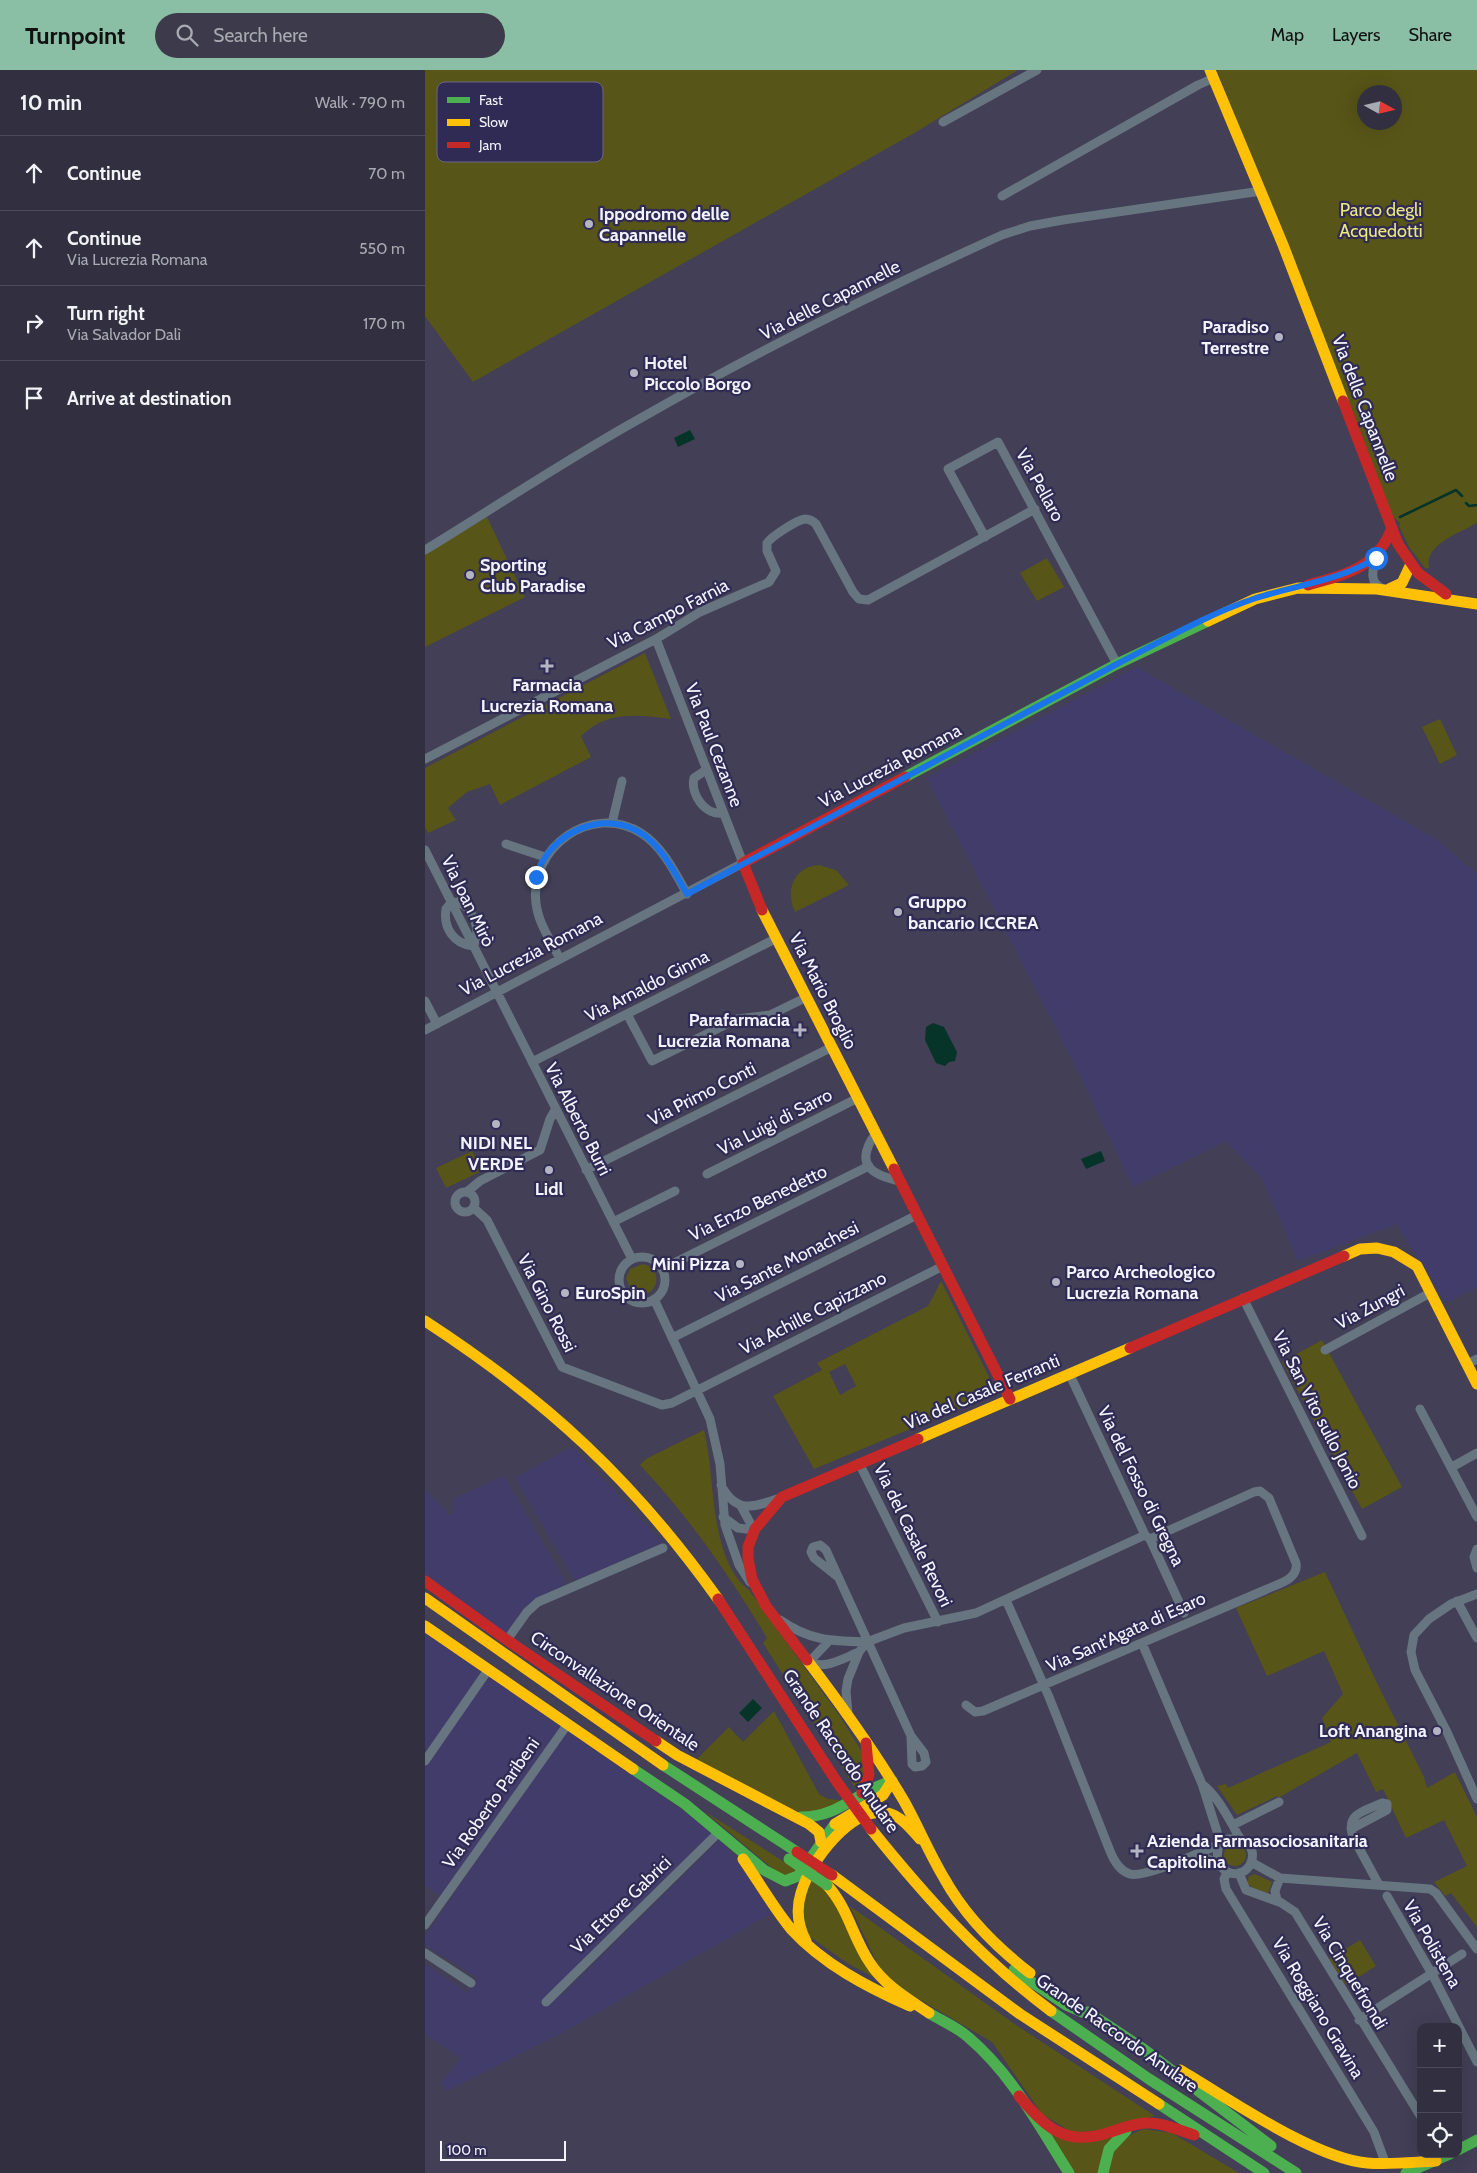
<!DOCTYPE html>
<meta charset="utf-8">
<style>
:root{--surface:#322f40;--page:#3d3b4b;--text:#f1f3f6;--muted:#a8a9b1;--line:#4d4a59;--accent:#8abfa5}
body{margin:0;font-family:Cabin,sans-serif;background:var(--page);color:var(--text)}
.controls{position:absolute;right:15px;bottom:15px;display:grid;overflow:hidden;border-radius:10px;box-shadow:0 5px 20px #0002}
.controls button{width:45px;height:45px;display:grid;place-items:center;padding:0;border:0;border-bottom:1px solid var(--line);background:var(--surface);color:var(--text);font:25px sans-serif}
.compass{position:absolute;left:932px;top:15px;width:45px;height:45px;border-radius:50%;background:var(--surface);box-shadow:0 5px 20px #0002;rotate:98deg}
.scale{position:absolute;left:15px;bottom:12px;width:126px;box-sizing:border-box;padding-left:5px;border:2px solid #f3f3fd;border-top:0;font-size:14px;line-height:18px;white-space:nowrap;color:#f3f3fd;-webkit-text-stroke:4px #302b54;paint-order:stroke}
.stop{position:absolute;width:15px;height:15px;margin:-11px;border:4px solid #1a73e8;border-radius:50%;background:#fff}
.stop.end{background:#1a73e8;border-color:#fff;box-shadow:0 1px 5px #0008}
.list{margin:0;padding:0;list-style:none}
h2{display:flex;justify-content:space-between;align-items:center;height:65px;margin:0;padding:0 20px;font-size:21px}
h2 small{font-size:16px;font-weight:400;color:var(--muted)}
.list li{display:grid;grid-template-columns:32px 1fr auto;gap:15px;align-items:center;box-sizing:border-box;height:75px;padding:0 20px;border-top:1px solid var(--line)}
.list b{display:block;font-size:19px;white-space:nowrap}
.list p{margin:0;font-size:16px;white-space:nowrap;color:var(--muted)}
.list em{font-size:16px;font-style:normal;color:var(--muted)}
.icon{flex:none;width:28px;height:28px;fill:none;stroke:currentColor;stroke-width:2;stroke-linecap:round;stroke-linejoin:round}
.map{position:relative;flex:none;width:1052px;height:2103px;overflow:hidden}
header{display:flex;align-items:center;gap:30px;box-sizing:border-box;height:70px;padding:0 25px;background:var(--accent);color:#111}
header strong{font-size:24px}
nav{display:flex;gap:28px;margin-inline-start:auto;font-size:18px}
.search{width:350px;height:45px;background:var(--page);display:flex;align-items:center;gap:12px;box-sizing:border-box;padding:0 18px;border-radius:28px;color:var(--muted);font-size:19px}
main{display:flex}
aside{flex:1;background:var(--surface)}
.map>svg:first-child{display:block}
</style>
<header>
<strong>Turnpoint</strong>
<div class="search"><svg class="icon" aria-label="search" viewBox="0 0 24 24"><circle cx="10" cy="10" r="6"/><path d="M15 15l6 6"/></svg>Search here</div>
<nav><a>Map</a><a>Layers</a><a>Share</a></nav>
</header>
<main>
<aside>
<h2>10 min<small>Walk · 790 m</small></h2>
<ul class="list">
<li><svg class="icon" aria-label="ahead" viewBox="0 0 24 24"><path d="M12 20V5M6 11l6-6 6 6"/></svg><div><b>Continue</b></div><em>70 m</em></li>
<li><svg class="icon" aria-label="ahead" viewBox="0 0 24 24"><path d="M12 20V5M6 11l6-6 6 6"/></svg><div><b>Continue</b><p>Via Lucrezia Romana</p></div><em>550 m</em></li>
<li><svg class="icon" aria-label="right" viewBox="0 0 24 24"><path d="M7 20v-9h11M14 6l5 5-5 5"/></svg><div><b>Turn right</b><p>Via Salvador Dalì</p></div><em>170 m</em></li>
<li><svg class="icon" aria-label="arrive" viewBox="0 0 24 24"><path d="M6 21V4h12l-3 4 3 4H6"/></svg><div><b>Arrive at destination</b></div></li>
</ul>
</aside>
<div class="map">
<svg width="1052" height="2103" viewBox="0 0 1052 2103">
<rect width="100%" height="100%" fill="#423f56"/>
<path fill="#413c6a" d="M712,597L1011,769L1052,804V1217L1021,1233L972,1154L873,1191L837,1108L801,1071L708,1117L652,999L502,708Z
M147,1377L238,1472L150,1511L90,1408Z
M79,1406L142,1514L112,1529L83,1565L0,1505V1419L27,1447L29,1429Z
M0,1560L59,1601L0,1686Z
M63,1605L136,1656L17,1827L0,1816V1697Z
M142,1660L288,1762L128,1920L137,1925L295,1769L312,1789L347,1843L137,1963L22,2021L16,2013L36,1988L0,1964V1894L43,1923L52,1907L0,1875V1866Z"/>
<path fill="#585518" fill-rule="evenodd" d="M0,0H593L491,62L48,312L0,246Z
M792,0H1052V453C1035,463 999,474 1004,498H1000L984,477L974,456L975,453L966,445ZM939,22H969V52H939Z
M62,447L100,527L0,577V484Z
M622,488L639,517L612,531L595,503Z
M220,583L246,649C210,645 184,640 156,666L166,687L75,735L65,714L42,722L23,738L31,750L3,763L0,757V698Z
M1015,649L1032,685L1015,694L997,657Z
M394,795L411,800L424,815L370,842C360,821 368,797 394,795Z
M47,1081L57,1101L21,1118L11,1098Z
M218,1194C243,1200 230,1234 207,1222L201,1208L205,1199Z
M516,1211L565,1309L563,1324L555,1330L389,1399L348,1326L397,1300L392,1293L503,1236ZM420,1294L431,1316L415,1325L404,1302Z
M897,1270L977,1417L937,1439L857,1292Z
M279,1360C291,1405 283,1489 324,1520L414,1645L439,1685L441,1697L432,1721L338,1573L342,1568C305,1506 264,1447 215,1395L221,1389Z
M900,1502L952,1613L999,1707L1002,1718L1030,1702L1052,1747V1857L1026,1823L1020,1826L1009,1812L1042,1796L1019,1750L981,1768L958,1719L951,1722L932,1683L853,1728L852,1726L812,1745L792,1716L801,1714L803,1718L906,1672L897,1648L918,1624L899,1581L842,1606L811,1538Z
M349,1641L394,1724L403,1729L414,1730L416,1733C400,1743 385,1744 367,1740L272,1689L304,1657L318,1672Z
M279,1741L372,1800L364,1806L354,1804Z
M799 1785a11 11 0 1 1 22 0a11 11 0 1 1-22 0Z
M830,1804L847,1812L843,1823L828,1818L822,1813L824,1806Z
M385,1807L404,1824L450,1908L422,1893L384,1866L377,1842Z
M425,1836L591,1955L730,2046L678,2060L648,2063L617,2044L567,1972L475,1918L455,1899Z
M935,1870L951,1896L921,1915L904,1889Z
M719,2059L747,2063L814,2103H682C686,2080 696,2067 719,2059Z
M622,2064H689L673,2103H649Z"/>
<path fill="#063428" d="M265,360L270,369L253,377L249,368Z
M508,953L519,957L532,982L530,991L524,992L520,996L511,993L500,970L501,957Z
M676,1081L680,1091L661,1099L656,1089Z
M328,1629L337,1638L323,1652L314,1643Z"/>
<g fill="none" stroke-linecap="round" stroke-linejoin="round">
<path stroke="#063428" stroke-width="2.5" d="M1041,433L1044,436L1052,435
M975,447L1031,420L1037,426"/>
<path stroke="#66757f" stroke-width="9" d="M518,52L612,0
M577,126L773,15L789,8
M560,467L523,399L573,372L692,594
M0,480C72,436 142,389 216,348C333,281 455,220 577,165L605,156L638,150L836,121
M951,488C947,501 944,514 959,519
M0,689L231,569L275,542L344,512L351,501L342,481V473C347,466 372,450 380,449C385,449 388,451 391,454L428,522L434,529L443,530L610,439
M281,700L269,708C265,725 281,746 298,743
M187,753L197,711
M81,774L120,787
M0,780L207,1189
M33,832C49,839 57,861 48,876C29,874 18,858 21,839L26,833Z
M135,889C126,871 113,853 111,833C104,778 166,732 216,763C237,776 250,802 262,824
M0,931L12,954
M202,944L227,991L312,949L345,945L382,927
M0,960L318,793L231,569
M107,992L352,868
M451,1063C429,1093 445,1105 475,1111
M161,1100L407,977
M282,1104L433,1028
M43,1121L55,1111L115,1080L125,1049L130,1040
M30 1132a10 10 0 1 1 20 0a10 10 0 1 1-20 0Z
M49,1138L62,1150L137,1297L237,1335L247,1333L518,1196
M188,1152L250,1121
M194 1210a23 23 0 1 1 46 0a23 23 0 1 1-46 0Z
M237,1199L444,1096
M818,1228L937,1466
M229,1229L285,1349L295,1394L300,1455L314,1495L325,1512
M247,1268L492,1145
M900,1280L1005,1223
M1042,1294L1052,1289
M644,1303L720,1465L725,1469L759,1543
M995,1339L1052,1447
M434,1393L513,1552
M1027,1397L1052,1383
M296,1415C311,1443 327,1438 352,1429
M316,1436L329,1460
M298,1447L313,1458L329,1460
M1052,1479L1049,1487L1052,1498
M413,1507L389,1488L386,1482L388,1477L395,1475L401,1480L486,1666L499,1683L501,1692L497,1696L490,1697L487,1694L486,1666
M1052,1524L1026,1534L1004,1549L989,1565L986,1582L990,1600L1022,1662L1052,1729
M581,1530L624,1627L685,1781C689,1791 695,1801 705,1804C719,1809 779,1780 796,1774
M1032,1531L1052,1568
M355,1550C385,1571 407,1571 442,1572
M82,1570L102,1542L113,1532L238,1478
M404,1571L384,1592C400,1600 419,1588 434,1582
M717,1573L777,1714C790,1724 799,1740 807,1754C810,1758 811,1764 815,1768C819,1772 823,1773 826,1778C828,1783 828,1788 826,1793C816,1814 785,1802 794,1776L803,1769L815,1768
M541,1635L550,1642L558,1641L840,1520C852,1514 874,1510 871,1493L844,1428L835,1421L829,1422L725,1469
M423,1644L421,1621L423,1609L434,1582L442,1572L479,1558L551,1543L720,1465
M0,1691L63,1600
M777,1714L796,1774
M808,1755L854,1732
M926,1759L962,1740V1734L957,1733C940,1741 920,1743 928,1767L954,1815
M767,1786H774L793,1793
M826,1792L855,1808L1005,1819L1011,1823L1052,1879
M802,1802L799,1809L801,1819L949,2062L960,2092
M814,1803L821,1820L854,1832
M855,1808L850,1821L852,1830L870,1842L996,2047
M962,1826L1007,1904L1052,1992
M0,1855L142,1655
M0,1883L46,1913
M121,1932L294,1762
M934,1950L1037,1884"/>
<path stroke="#4caf50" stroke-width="11" d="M480,707L692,594L783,551
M238,1695L372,1782
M208,1699L260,1734L339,1800L360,1811L373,1806L410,1754
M375,1747C413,1748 432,1721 467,1711
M589,1900L641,1935L671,1948
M626,1941L724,2009L871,2103
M663,1942L717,1978
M504,1943C517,1951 532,1957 543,1967C587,2004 614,2056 644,2103
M717,1978L846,2076
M734,2034L839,2103
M1033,2080L1052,2070
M678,2103L684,2079L701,2061
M981,2103L1025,2084"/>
<path stroke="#ffc107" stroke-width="11" d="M785,0L858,175L918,331
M964,519L977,513L985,496
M783,551L830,529L873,518L952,519L1052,534
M337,840L469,1099
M919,1186L935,1179L952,1178L969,1182L992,1196L1052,1314
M0,1251C123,1331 208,1410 293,1529
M493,1369L705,1278
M0,1528L238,1695
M0,1556L208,1699
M382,1590C417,1636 450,1682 479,1731C493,1756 504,1783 519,1808C540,1846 571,1877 605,1903
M231,1671L252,1685L384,1754L394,1762L396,1772
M410,1754L458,1725L467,1711
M446,1759C500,1826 556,1889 626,1941
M318,1789C334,1812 348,1837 366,1859C398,1894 442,1917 485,1936
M407,1805L595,1944L734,2034
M402,1815C423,1838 428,1868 445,1893C459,1915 483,1929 504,1943
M381,1871C373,1856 371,1839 376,1823C385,1791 426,1736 463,1743C476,1746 486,1759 495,1769
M755,2000C803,2028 888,2088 942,2093C965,2095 989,2092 1011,2091"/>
<path stroke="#c62828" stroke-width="11" d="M918,331L973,474L993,503L1021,524
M883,515C921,504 951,499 967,458
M337,840L318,793L480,707
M469,1099L585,1329
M705,1278L919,1186
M0,1511L82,1570L231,1671
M293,1529L412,1712
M382,1590L341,1536L327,1509L323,1488V1477L330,1459L357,1427L493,1369
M437,1723L444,1705L441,1673
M594,2026C618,2055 639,2076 679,2064C693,2060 706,2054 720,2053C737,2052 753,2060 769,2065"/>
<path stroke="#4caf50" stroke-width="11" d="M364,1789L402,1815"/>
<path stroke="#c62828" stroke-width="11" d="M412,1712L446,1759
M372,1782L407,1805"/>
</g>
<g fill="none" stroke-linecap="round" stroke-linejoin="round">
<path stroke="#1a73e8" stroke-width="6" d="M111,807C124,762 180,737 219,765C238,779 250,803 262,824L692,594C737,571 783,544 831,528C871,515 914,511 951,488"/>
</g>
<g fill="#b5b4c3" stroke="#302b54" stroke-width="2">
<circle cx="164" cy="154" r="5"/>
<circle cx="854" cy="267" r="5"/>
<circle cx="209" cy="303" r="5"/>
<circle cx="45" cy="505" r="5"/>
<path d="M119.5 588.5h5v5h5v5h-5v5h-5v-5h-5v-5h5z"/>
<circle cx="473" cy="842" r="5"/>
<path d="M372.5 952.5h5v5h5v5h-5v5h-5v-5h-5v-5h5z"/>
<circle cx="71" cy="1054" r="5"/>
<circle cx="124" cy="1100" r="5"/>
<circle cx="315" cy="1194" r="5"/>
<circle cx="631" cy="1212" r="5"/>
<circle cx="140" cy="1223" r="5"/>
<circle cx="1012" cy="1661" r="5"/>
<path d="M709.5 1773.5h5v5h5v5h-5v5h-5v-5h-5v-5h5z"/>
</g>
<g text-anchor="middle" stroke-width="4.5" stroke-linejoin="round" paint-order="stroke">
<g font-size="18" fill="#ece77f" stroke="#302b54">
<text x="956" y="146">Parco degli<tspan x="956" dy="21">Acquedotti</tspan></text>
</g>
<g font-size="18" font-weight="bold" fill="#f3f3fd" stroke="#302b54" text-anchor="start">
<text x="174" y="150">Ippodromo delle<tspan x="174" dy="21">Capannelle</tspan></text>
<text x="844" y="263" text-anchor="end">Paradiso<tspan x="844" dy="21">Terrestre</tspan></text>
<text x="219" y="299">Hotel<tspan x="219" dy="21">Piccolo Borgo</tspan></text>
<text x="55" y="501">Sporting<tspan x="55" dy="21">Club Paradise</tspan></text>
<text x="122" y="621" text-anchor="middle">Farmacia<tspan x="122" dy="21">Lucrezia Romana</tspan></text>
<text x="483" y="838">Gruppo<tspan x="483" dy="21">bancario ICCREA</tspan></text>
<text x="365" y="956" text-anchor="end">Parafarmacia<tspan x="365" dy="21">Lucrezia Romana</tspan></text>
<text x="71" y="1079" text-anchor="middle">NIDI NEL<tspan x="71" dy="21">VERDE</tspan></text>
<text x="124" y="1125" text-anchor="middle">Lidl</text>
<text x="305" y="1200" text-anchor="end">Mini Pizza</text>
<text x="641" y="1208">Parco Archeologico<tspan x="641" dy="21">Lucrezia Romana</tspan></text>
<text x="150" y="1229">EuroSpin</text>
<text x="1002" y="1667" text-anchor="end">Loft Anangina</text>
<text x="722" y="1777">Azienda Farmasociosanitaria<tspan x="722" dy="21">Capitolina</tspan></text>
</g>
<g font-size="18" fill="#f3f3fd" stroke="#302b54">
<text transform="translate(405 230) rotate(-27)" y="6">Via delle Capannelle</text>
<text transform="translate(940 338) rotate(69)" y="6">Via delle Capannelle</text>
<text transform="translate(615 415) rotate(61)" y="6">Via Pellaro</text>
<text transform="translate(243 544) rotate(-27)" y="6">Via Campo Farnia</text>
<text transform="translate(289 675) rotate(69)" y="6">Via Paul Cezanne</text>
<text transform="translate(465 696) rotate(-28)" y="6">Via Lucrezia Romana</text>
<text transform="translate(43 831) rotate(64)" y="6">Via Joan Mirò</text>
<text transform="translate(106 884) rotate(-28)" y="6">Via Lucrezia Romana</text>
<text transform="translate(222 916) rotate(-27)" y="6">Via Arnaldo Ginna</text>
<text transform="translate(398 921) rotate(63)" y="6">Via Mario Broglio</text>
<text transform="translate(277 1024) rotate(-27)" y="6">Via Primo Conti</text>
<text transform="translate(153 1049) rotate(63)" y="6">Via Alberto Burri</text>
<text transform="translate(350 1052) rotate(-27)" y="6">Via Luigi di Sarro</text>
<text transform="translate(333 1133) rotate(-26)" y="6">Via Enzo Benedetto</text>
<text transform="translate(362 1192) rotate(-27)" y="6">Via Sante Monachesi</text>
<text transform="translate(122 1233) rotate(63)" y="6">Via Gino Rossi</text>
<text transform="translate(945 1237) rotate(-28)" y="6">Via Zungri</text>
<text transform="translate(388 1243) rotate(-27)" y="6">Via Achille Capizzano</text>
<text transform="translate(557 1322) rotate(-23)" y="6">Via del Casale Ferranti</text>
<text transform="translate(892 1340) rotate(63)" y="6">Via San Vito sullo Jonio</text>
<text transform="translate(716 1416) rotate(64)" y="6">Via del Fosso di Gregna</text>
<text transform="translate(488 1465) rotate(64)" y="6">Via del Casale Revori</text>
<text transform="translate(701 1562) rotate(-24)" y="6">Via Sant'Agata di Esaro</text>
<text transform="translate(190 1621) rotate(34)" y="6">Circonvallazione Orientale</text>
<text transform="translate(416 1681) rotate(56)" y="6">Grande Raccordo Anulare</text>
<text transform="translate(66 1733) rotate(-55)" y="6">Via Roberto Paribeni</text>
<text transform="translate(196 1835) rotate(-44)" y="6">Via Ettore Gabrici</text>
<text transform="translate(1007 1874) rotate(60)" y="6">Via Polistena</text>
<text transform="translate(925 1903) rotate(59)" y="6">Via Cinquefrondi</text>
<text transform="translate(893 1938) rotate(59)" y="6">Via Roggiano Gravina</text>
<text transform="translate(692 1963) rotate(35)" y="6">Grande Raccordo Anulare</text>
</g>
</g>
<rect x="12" y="12" width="166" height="80" rx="8" fill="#302b54" stroke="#6a6787" stroke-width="1"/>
<rect x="22" y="27" width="23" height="6" fill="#4caf50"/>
<rect x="22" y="49" width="23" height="7" fill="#ffc107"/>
<rect x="22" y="72" width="23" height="6" fill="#c62828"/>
<g font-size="14" fill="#f3f3fd">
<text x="54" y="35">Fast</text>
<text x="54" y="57">Slow</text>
<text x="54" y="80">Jam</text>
</g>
</svg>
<div class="controls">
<button>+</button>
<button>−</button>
<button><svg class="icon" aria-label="locate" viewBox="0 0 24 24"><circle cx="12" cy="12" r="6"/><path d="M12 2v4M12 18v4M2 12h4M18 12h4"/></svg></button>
</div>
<svg class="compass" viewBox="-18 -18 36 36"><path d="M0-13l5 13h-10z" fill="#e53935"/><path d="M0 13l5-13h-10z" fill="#a8a9b1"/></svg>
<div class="scale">100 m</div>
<div class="stop" style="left:951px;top:488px"></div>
<div class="stop end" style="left:111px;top:807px"></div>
</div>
</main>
